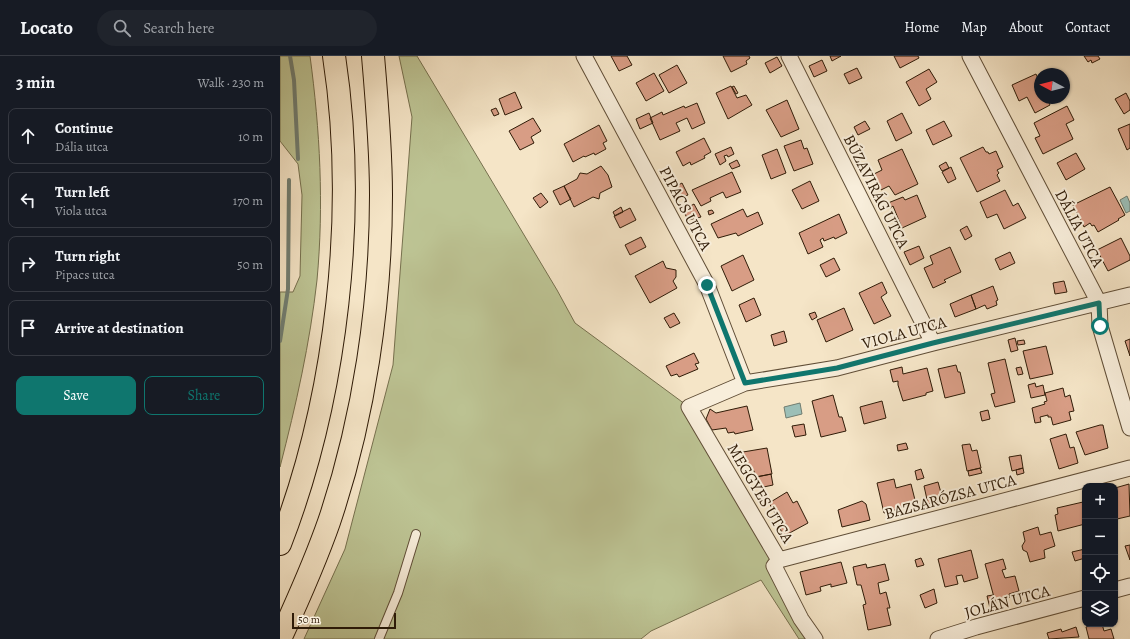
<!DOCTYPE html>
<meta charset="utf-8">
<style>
:root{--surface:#171b24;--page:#20242c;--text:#f1f3f6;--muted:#9ea1a6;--line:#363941;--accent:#0f766e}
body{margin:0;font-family:Alegreya,serif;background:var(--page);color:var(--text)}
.controls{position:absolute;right:12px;bottom:12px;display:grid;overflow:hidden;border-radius:8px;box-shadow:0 1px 3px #0004}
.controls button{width:36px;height:36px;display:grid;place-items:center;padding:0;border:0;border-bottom:1px solid var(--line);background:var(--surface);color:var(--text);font:20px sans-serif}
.compass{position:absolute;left:754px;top:12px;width:36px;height:36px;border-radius:50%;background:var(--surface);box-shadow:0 1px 3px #0004;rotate:277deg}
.scale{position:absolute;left:12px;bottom:10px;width:104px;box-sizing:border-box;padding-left:4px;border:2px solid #2f1b07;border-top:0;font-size:11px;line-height:14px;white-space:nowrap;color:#2f1b07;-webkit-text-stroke:3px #f8eedb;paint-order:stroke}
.stop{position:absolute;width:12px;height:12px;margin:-9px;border:3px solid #0f766e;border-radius:50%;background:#fff}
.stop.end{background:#0f766e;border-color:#fff;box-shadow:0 1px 4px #0008}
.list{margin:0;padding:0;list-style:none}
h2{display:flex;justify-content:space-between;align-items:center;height:52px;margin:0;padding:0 16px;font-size:17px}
h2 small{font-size:13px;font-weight:400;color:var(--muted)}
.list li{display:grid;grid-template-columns:26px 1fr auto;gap:12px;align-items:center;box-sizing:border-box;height:56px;margin:0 8px 8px;padding:0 8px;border:1px solid var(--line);border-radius:8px}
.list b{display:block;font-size:15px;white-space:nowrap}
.list p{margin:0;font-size:13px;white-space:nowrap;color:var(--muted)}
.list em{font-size:13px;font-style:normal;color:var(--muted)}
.actions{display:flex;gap:8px;padding:12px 16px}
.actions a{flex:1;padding:9px 0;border:1px solid var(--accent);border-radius:8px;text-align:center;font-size:14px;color:var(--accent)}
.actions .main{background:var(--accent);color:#fff}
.icon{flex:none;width:22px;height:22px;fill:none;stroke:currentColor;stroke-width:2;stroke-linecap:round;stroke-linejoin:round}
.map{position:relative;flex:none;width:850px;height:583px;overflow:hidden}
header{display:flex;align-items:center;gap:24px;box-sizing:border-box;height:56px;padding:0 20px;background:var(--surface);border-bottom:1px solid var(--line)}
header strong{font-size:19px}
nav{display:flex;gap:22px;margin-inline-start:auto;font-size:14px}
.search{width:280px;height:36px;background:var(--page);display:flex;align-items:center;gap:10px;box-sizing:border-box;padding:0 14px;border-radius:22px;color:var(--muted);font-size:15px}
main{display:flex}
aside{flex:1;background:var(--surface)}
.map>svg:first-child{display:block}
</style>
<header>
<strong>Locato</strong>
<div class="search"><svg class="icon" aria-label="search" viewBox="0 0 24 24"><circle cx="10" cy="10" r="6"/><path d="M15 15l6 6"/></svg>Search here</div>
<nav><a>Home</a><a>Map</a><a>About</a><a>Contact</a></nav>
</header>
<main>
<aside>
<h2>3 min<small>Walk · 230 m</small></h2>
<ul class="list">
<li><svg class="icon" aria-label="ahead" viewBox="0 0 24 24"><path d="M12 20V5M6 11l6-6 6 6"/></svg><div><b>Continue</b><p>Dália utca</p></div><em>10 m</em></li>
<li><svg class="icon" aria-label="left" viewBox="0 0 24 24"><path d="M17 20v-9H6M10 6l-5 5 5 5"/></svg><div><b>Turn left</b><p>Viola utca</p></div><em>170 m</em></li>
<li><svg class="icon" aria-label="right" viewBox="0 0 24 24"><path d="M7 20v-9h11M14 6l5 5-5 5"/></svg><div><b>Turn right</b><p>Pipacs utca</p></div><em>50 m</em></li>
<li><svg class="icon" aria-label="arrive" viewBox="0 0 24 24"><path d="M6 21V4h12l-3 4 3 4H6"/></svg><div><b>Arrive at destination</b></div></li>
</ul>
<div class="actions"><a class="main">Save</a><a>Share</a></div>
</aside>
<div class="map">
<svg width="850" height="583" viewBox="0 0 850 583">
<rect width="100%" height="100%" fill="#f5e5c7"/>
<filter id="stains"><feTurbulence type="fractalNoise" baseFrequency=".005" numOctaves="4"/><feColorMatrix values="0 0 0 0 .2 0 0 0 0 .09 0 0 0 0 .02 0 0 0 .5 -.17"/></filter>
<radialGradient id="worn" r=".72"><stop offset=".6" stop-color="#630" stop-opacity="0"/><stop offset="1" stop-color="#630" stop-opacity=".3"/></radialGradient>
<path fill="#bdc494" stroke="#76704e" d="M0,0H30C40,74 44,149 37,224C30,287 16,349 0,411V236H13L20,220L22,139L18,108L0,85Z
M119,0H137L277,234L295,267L409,351L535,583H519L481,524L371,575L361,583H24L65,493L113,309L132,61Z"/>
<path fill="#9cbfb7" stroke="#707d71" d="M847,140L850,147V155L846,157L840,144Z
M520,347L522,358L506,362L504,351Z"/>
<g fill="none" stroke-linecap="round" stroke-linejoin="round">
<path stroke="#707d71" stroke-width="4" d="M10,0L14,24L18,103
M0,285L8,233L9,124"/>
</g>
<path fill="#d89d85" stroke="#2f1b07" d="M331,0H347L352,9L339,15Z
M443,0H469L470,2L466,5L467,8L451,16Z
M550,0H561L552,5Z
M614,0H638L639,2L620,12Z
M804,0H818L820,3L812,7L811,4L808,6Z
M497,1L502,10L490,17L485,7Z
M542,4L547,15L534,21L529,10Z
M397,9L407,27L389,37L379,19Z
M577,12L582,22L569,28L564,18Z
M649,13L657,26L646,33L651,43L639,50L626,26Z
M374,17L384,35L366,45L356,27Z
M756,18L760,27V42H767L770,49L755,57L747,41L739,45L732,29Z
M451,30L457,42L466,39L472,49L448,63L436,37Z
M454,30L458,37L456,38L452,31Z
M235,36L242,52L225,59L219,43Z
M846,37L850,45V54L844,58L835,43Z
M507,44L519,73L501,81L486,54Z
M417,47L425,67L412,73L407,62L396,67L400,75L380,84L370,62L382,56L383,59L404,50L405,52Z
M787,50L794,64L786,68L793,83L763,98L755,82L760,80L754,67Z
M216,52L219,58L214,60L211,54Z
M369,57L373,67L360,73L356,63Z
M622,57L632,77L616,85L607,65Z
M253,62L261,75L251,81L254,87L240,94L229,75Z
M585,65L590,73L578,79L574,71Z
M664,65L672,80L653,89L646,74Z
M850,68V92L847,94L838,73Z
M319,69L327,85L323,87L326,93L315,99L314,97L305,101L304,100L293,106L284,88Z
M424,82L431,96L424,100L425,102L411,109L410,106L403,110L396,96Z
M521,84L524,93L527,92L533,108L514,115L504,90Z
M451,91L454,98L448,101L447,99L444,100L446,105L440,109L435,98Z
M703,91L706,96H708L709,98L716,95L723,111L717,114L719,117L717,119L720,125L697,136L680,102Z
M497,93L506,117L491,123L482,99Z
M622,93L638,128L615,139L609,130L601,134L594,118L602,114L598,104Z
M796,97L805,113L786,124L777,107Z
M457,104L460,110L452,113L449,108Z
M666,106L669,112L662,115L659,110Z
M321,110L328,119L332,131L320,137L319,143L313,141L294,151L284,130L297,123L300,117L307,118Z
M671,111L676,123L668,127L662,116Z
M452,116L461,136L446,142L443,136L430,142L431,145L421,150L412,134Z
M530,125L539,145L522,153L512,134Z
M402,127L408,139L398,143L393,132Z
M284,130L291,143L280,149L273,135Z
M830,131L845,159L838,163L839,164L818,176L814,169L812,170L810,167L804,171L793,149Z
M725,134L733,150L738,147L746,162L724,173L717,158L707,162L700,146Z
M261,137L268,146L260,152L253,142Z
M637,139L646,161L622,172L613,150L610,152L608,147L623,141L625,144Z
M414,148L421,161L408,164L403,154Z
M341,151L343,156L335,160L333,156Z
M350,152L356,164L340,172L334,160Z
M463,153L467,161L478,156L483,168L458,180L456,177L438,182L431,168Z
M432,154L434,157L429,159L428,155Z
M559,158L567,177L555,183L554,181L544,185L543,182L540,184L543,191L528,198L519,177Z
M687,170L692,180L685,184L680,174Z
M361,181L366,191L350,199L345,189Z
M841,182L850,200V204L828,215L817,194Z
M639,190L644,202L630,209L624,196Z
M670,191L681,216L664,224L666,226L653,232L644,212L653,208L650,200Z
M730,196L735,207L720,214L715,203Z
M463,199L474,224L452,235L441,210Z
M554,202L560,214L546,221L540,209Z
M383,205L386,212L396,214V221L393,225L397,232L370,247L355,220Z
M784,225L787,236L775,238L773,227Z
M602,226L607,237L601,241L611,260L594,268L579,237Z
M713,230L718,244L716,245L717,249L707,253L705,249L696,253L691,239Z
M691,239L696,253L675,261L670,248Z
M474,242L481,259L466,266L459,249Z
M564,252L573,274L546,286L537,264Z
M535,256L537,261L532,264L529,258Z
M394,257L400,267L390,272L384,262Z
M504,275L507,286L494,290L491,279Z
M735,282L738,294L731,296L728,284Z
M850,283V300L845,285Z
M744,284L745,288L738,289L737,285Z
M766,290L773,318L750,323L743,295Z
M414,297L419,307L415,308L418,313L399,321L397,318L391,320L386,310Z
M725,303L735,346L715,351L711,338L715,337L708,307Z
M676,309L678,316H680L685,337L665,342L658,313Z
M622,311L623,318L647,312L653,335L646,337V339L623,345L618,329V325L613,326L610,314Z
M741,311L743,318L738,319L736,312Z
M755,327L756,331L763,329L765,339L751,342L748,329Z
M783,332L785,341L790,339L794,355L789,356L791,364L773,369L771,361H768V359L760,361L761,366L755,367L752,352L765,348L764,346L767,345L765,337Z
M553,339L559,361H562L566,375L541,381L532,345Z
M602,345L606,362L584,368L580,351Z
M467,350L473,374L455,378L454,376L448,377L446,372L432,374L426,363L430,353L436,357Z
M708,354L710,363L702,365L700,356Z
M524,368L526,379L515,381L512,370Z
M820,369H823L828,392L805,399L796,376Z
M786,378L790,392L794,391L798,407L779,413L770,383Z
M626,387L628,393L618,395L617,389Z
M690,388L692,395L697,394L701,412L687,415L682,389Z
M487,392L492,418L475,421L474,415L469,409L465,410L463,396Z
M741,399L743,412L732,415L729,401Z
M700,412L702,417L689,420L688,415Z
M743,412L744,417L737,419L736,414Z
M641,413L644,422L637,424L635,415Z
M491,418L493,429L479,432L477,421Z
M614,423L616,432L631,428L636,448L604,457L597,427Z
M658,426L663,444L648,448L644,430Z
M849,428L850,460L837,463L835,456L837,451L835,432Z
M507,436L513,447L517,445L528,467L504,480L498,469L501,467L489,447Z
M582,445L586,448L590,464L562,471L558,454Z
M803,446L805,468L778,475L775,459L778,458L777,452Z
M758,471L760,479L771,476L775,490L764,494L765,502L750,506L747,496L743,494L742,490L745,485L743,476Z
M850,489V504L845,490Z
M805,493V502L795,505L792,496Z
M691,494L698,522L684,526L682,519L676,520L678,528L665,531L658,503Z
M641,502L644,509L637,511L635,504Z
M723,503L726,513L722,514L725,522L735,520L739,535L729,538L730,541L715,545L705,508Z
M561,506L567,527L551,531V528L540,531L541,535L526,539L520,516Z
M586,508L587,512L605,508L609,524L598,527L600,538L606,536L610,552H607L611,569L588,574L583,549L586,548L581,529H577L573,511Z
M654,533L657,547L645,552L640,539Z
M713,539L717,550L710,552L707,540Z
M816,568H822L824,575L831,573L834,583H809L806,571Z
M796,571L799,581L769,583L767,577L781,573L782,576Z"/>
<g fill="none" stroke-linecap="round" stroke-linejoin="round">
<g stroke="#604e37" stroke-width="10">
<path id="lane" d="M99,583L118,537L136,478"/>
</g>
<g stroke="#604e37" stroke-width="17">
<path id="street" d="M304,0L427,229L465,327
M509,0L653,287
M690,0L819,247L820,270L850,372
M499,504L850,412
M835,534L850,530
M535,583L521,563L494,510L499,504L409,351L465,327L557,312L653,287L850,239
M658,583L696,571L805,542"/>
</g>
<g stroke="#2f1b07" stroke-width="24">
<path id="highway" d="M0,488C57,341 78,156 54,0
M0,583C18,544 35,506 49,466C84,363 101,247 101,139C101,92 97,46 93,0"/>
</g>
<use href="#lane" stroke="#f8eedb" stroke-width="8"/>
<use href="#street" stroke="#f8eedb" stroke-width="15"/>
<use href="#highway" stroke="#f5e5c7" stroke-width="22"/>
</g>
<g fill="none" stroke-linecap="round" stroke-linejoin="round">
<path stroke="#0f766e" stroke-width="5" d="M427,229L465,327L557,312L653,287L819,247L820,270"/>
</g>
<g text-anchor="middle" stroke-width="4" stroke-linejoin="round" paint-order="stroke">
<g font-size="16" fill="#2f1b07" stroke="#f8eedb">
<text transform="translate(597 135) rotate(63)" y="6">BÚZAVIRÁG UTCA</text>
<text transform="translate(406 152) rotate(62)" y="6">PIPACS UTCA</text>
<text transform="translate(800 172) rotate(62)" y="6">DÁLIA UTCA</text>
<text transform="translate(624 276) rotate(-15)" y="6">VIOLA UTCA</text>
<text transform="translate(481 437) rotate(59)" y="6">MEGGYES UTCA</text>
<text transform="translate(670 440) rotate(-15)" y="6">BAZSARÓZSA UTCA</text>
<text transform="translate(727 545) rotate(-15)" y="6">JOLÁN UTCA</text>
</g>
</g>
<rect width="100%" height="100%" filter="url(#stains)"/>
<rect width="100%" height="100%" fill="url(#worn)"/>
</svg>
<div class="controls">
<button>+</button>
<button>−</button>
<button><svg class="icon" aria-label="locate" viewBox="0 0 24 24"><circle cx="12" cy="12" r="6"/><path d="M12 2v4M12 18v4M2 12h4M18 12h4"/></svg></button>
<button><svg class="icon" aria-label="layers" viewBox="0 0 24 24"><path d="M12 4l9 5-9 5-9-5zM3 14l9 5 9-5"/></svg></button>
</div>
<svg class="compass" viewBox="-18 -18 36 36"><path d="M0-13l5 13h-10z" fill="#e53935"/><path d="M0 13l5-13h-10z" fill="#9ea1a6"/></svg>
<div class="scale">50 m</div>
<div class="stop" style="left:820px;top:270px"></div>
<div class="stop end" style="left:427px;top:229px"></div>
</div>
</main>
